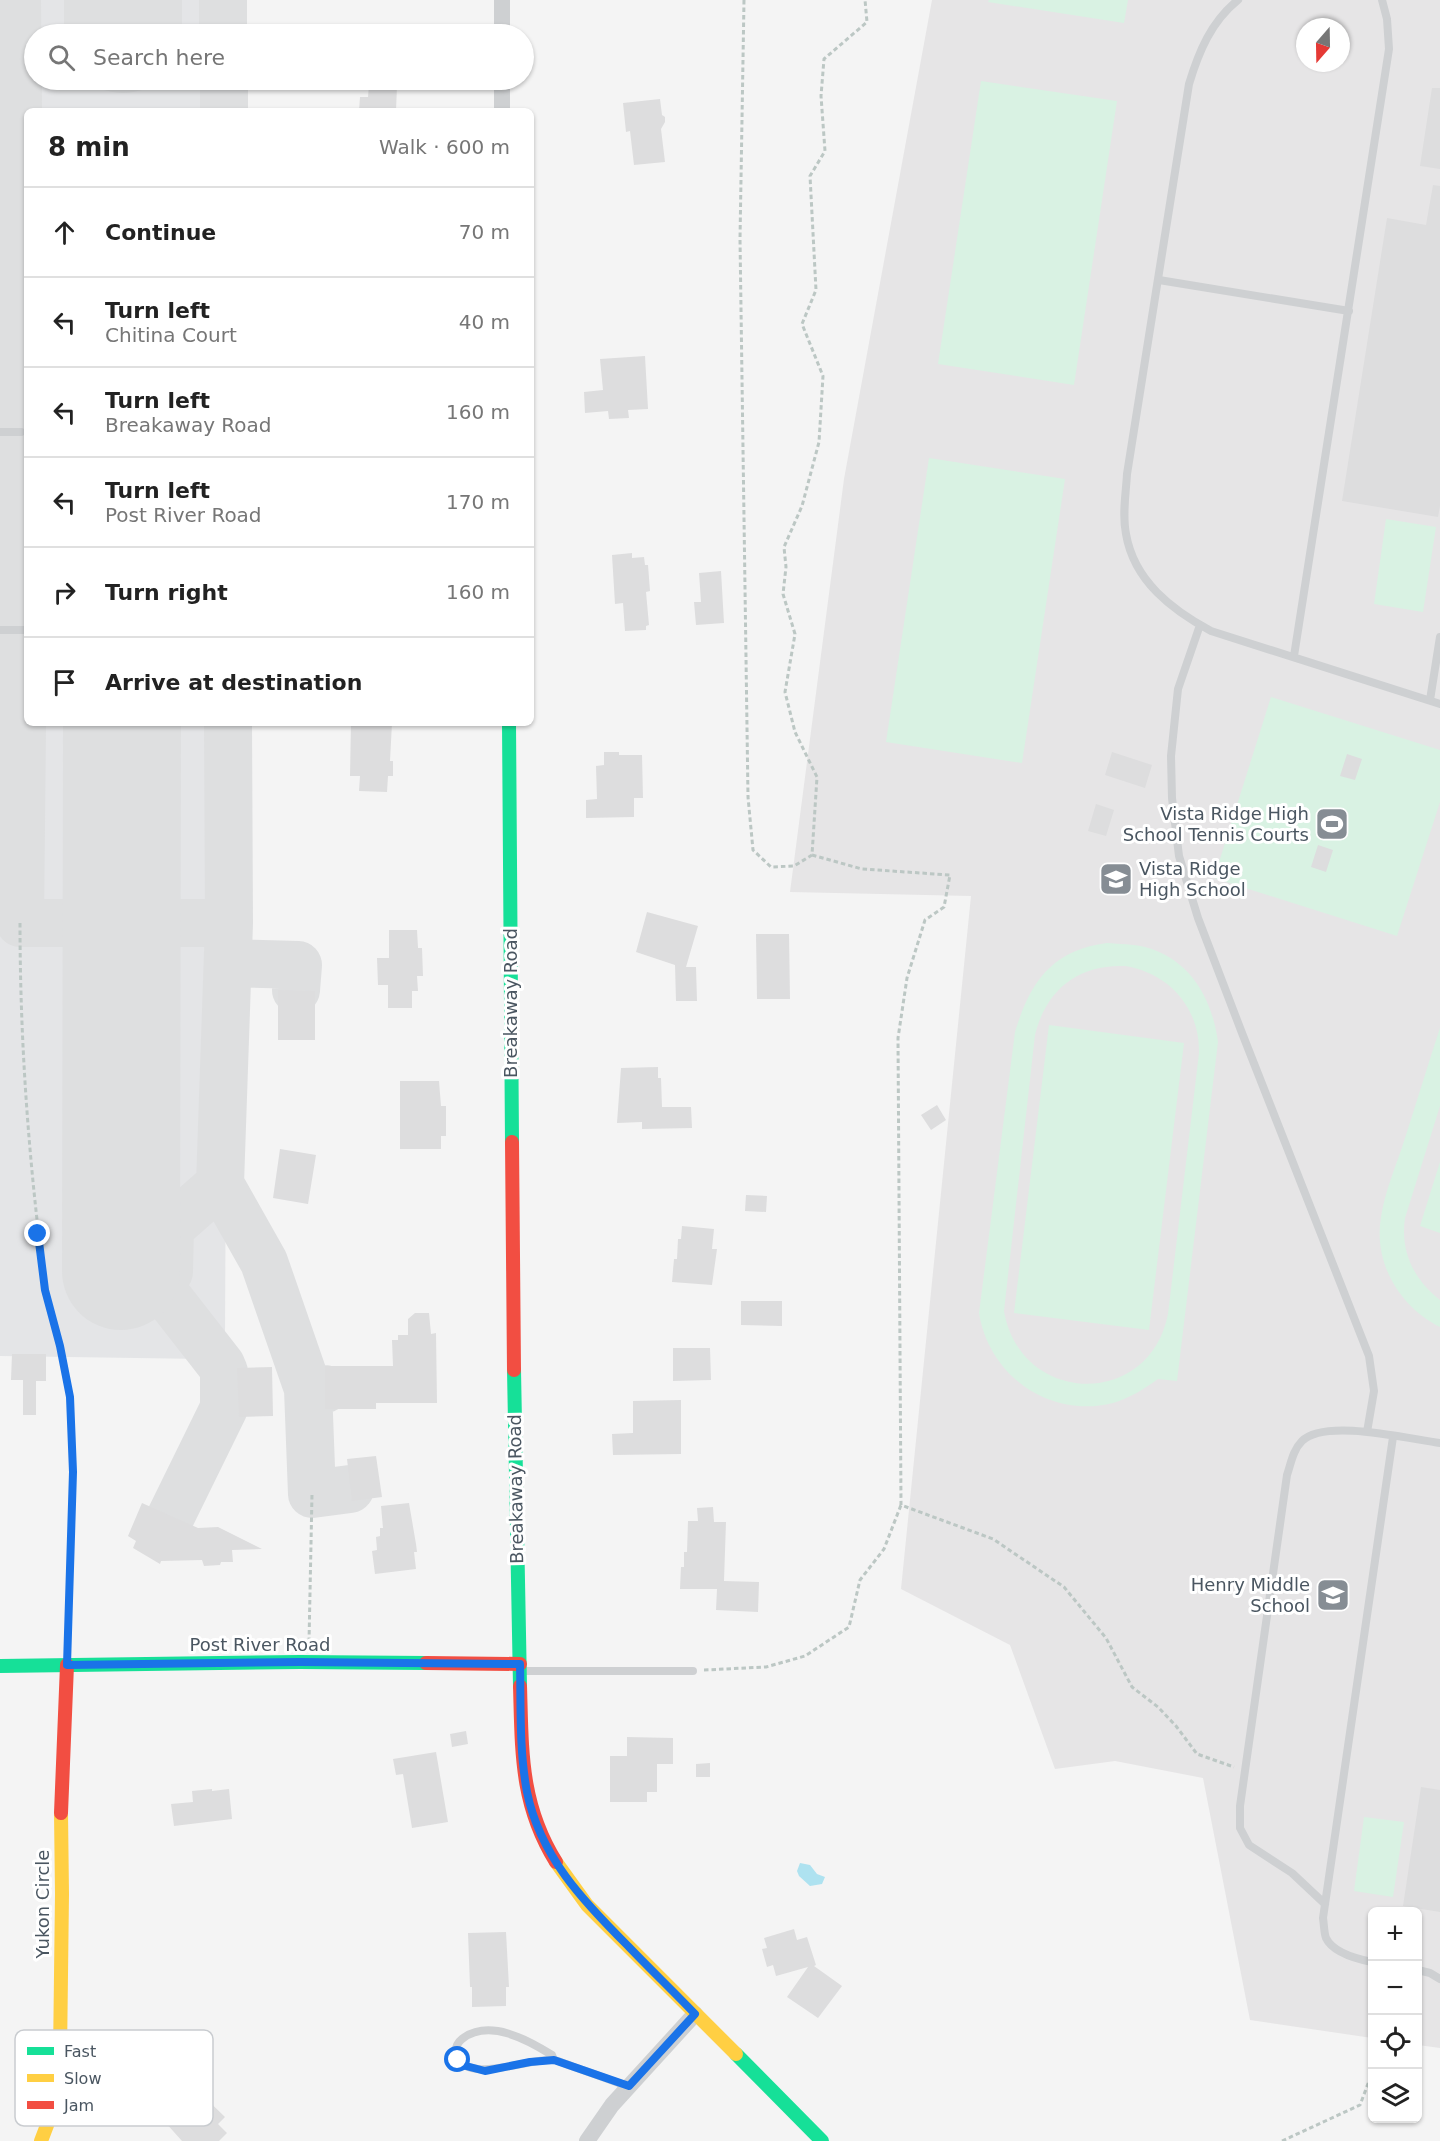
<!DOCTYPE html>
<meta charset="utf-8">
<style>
:root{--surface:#fff;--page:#f2f2f2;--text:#222;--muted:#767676;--line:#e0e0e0}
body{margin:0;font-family:"DejaVu Sans",sans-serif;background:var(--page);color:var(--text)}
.controls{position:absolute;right:18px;bottom:18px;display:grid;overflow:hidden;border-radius:9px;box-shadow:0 2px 4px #0004}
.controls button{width:54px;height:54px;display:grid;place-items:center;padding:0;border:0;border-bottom:2px solid var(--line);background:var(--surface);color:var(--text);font:30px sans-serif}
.compass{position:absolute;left:1296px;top:18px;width:54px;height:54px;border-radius:50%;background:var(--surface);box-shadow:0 2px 4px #0004;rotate:200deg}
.stop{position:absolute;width:18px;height:18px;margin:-14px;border:4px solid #1a73e8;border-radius:50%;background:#fff}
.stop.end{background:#1a73e8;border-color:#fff;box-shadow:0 2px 6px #0008}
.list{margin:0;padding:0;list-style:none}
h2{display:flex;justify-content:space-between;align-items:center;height:78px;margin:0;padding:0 24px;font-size:26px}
h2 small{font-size:20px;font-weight:400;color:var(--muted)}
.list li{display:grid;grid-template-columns:39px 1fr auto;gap:18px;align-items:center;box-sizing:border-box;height:90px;padding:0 24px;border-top:2px solid var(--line)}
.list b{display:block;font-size:22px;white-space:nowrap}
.list p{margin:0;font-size:20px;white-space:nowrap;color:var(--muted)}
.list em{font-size:20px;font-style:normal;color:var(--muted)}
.icon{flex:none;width:33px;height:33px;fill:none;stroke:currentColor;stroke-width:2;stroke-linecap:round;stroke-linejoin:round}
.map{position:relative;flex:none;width:1440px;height:2141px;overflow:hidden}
.search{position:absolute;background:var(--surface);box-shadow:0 2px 4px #0004;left:24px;top:24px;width:510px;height:66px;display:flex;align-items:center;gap:15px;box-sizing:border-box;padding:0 21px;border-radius:33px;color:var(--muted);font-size:22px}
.panel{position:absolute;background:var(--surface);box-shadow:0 2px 4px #0004;left:24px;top:108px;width:510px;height:618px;border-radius:9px}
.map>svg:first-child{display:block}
</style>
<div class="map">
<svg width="1440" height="2141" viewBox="0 0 1440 2141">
<rect width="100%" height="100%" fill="#f4f4f4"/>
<path fill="#e6e5e6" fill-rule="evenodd" d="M932,0H1440V2048L1418,2045V1912H1372V2038L1250,2020L1203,1778L1115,1761L1055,1769L1010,1645L901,1589L971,896L790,892L844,479ZM1305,27H1341V63H1305Z"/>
<path fill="#e4e5e7" d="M0,0H232V34H34V80H232L231,111H27V723H228L225,1336L204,1359L0,1356Z"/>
<path fill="#d9f2e3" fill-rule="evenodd" d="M989,0H1128L1124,23L988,2Z
M981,81L1117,101L1074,385L938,364Z
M929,458L1065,479L1022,763L886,742Z
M1386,519L1436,527L1423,612L1374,604Z
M1271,697L1440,750V802L1397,936L1214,878Z
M1107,943C1119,944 1133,944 1145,947C1190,959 1212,998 1218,1042L1177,1381L1158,1379C1144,1389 1130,1398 1113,1403C1050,1419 989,1376 979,1313L1015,1032C1030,982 1052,950 1107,943ZM1125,966C1169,973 1200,1008 1199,1053L1168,1314C1149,1410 1020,1405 1004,1311L1035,1035C1046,990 1078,964 1125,966Z
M1049,1025L1184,1043L1149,1330L1014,1313Z
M1440,1028V1106L1405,1218C1400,1251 1414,1280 1440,1300V1327C1400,1307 1373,1263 1381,1217C1385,1190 1397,1164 1405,1138C1417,1101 1428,1064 1440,1028Z
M1440,1162V1233L1420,1226Z
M1364,1817L1404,1822L1393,1897L1354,1891Z"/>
<path fill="#aee2f0" d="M800,1863L810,1865L817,1874L825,1877L822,1884L810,1886L799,1876L797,1871Z"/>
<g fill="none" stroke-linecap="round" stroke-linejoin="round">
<path stroke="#dedfe0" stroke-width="48" d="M17,0L23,630L20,923H229
M223,0V34
M224,80V111
M228,963L298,965L296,990
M220,1184L264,1262L308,1389H325
M121,1271L169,1272L170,1228L220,1184L229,923L228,723
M157,1272V1283L221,1365L224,1372V1408L171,1516
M308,1389L312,1494L350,1489"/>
<path stroke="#dedfe0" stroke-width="118" d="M123,34V0
M121,1271L122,723"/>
</g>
<path fill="#ddddde" d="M369,85L397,86L396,111H359L360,97H368Z
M1432,88H1440V169L1420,166Z
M660,99L662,115L665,117V122L661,129L665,162L634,165L630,131L626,132L623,103Z
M1433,185L1440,186V506L1438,517L1342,501L1387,218L1426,225Z
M645,356L648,409L628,410L629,418L609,419L608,411L585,413L584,392L603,390L600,359Z
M632,553V558L644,557L645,565H648L650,591L646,592L649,625L646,626V630L625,631L623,603L615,604L612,555Z
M721,571L724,623L696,625L694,602H701L699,573Z
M351,723H392L390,761H393V776H388L387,792L359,791L360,776H350Z
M604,752H619V755H642L643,798H634V817L586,818V800L597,799L596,766L604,765Z
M1112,752L1152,765L1145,788L1105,775Z
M1347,754L1362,759L1355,780L1340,776Z
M1096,804L1114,810L1106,836L1088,831Z
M1318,845L1333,850L1326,872L1311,867Z
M647,912L698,926L686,967H696L697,1001H676L675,965L636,952Z
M389,930H417L418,948H422L423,976H417L418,991H412V1008H388V985H378L377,958H389Z
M756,934H789L790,999H757Z
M278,990L315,991V1040H278Z
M658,1067V1078H661L662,1107H691L692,1128L642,1129V1122L617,1123L621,1068Z
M400,1081H439L441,1106H446V1136H441V1149H400Z
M937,1105L946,1120L931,1130L921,1115Z
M280,1149L316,1155L308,1204L273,1198Z
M746,1195L767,1196L766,1212L745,1211Z
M682,1226L714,1229L712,1249H717L712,1285L672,1282L674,1259H677L678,1239H681Z
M741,1301H782V1326L741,1325Z
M415,1313H429L431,1334L436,1333L437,1403H376V1409H325V1366H393L392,1340H398V1335H408V1319Z
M673,1348H710L711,1380L673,1381Z
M12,1354H46V1381H36V1415H23V1380H11Z
M272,1367L273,1416L239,1417L237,1368Z
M681,1400V1454L613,1455L612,1434L633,1433V1401Z
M376,1456L382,1497L352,1501L347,1459Z
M142,1503L198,1528L218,1527L262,1549L232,1550L233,1562H221L220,1565L204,1566L202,1560L161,1561L160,1564L133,1548L136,1541L128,1536Z
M409,1503L416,1544L417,1552H414L416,1569L375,1574L372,1551L377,1550L376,1537L380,1536V1528H383L381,1506Z
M713,1507L714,1522H726L724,1581L759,1582L758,1612L716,1610L717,1589H680L681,1567H684V1552H687L688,1521H698L697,1508Z
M466,1731L468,1744L452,1747L450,1734Z
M627,1737L673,1738V1764H657V1792H647V1802H610V1756H627Z
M436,1752L448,1822L412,1828L403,1774L396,1775L393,1759Z
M710,1763V1777H696V1764Z
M1421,1787L1440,1790V1912L1403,1906Z
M212,1789V1791L229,1789L232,1819L174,1826L171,1804L193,1802L192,1791Z
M794,1929L797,1940L807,1937L816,1965L814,1966L842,1986L818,2018L787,1997L808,1967L776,1976L773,1965L767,1967L762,1949L767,1948L764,1938Z
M506,1932L509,1987H506V2006L472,2007V1987H470L468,1933Z
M188,2081L225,2117L218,2124L227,2133L219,2141H182L156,2112L176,2089L178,2091Z"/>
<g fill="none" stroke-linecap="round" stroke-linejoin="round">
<path stroke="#bcc7c4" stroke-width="3" stroke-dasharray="4.5 3" stroke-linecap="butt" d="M744,0L740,239L748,797L753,850L771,867L794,866L812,855L817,777L795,732L785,692L795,634L783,594L786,567L784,547L802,506L819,442L823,376L802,324L816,290L810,176L825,151L821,96L824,59L867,22L865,0
M812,855L862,869L950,875L944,907L925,920L907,978L898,1038L901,1505L993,1539L1064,1587L1106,1638L1132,1687L1158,1707L1176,1726L1197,1754L1234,1767
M20,923C20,1044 29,1165 45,1285C50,1324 68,1361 70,1400C75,1482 70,1564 67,1645
M309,1642L312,1494
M704,1670L766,1667L805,1656L849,1627L860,1580L884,1549L901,1505
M1282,2141L1360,2105L1372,2073"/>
<path stroke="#ced0d2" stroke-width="8" d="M1238,0C1211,22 1199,51 1189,84L1127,474C1126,493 1122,514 1126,534C1134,581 1172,610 1211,631L1440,704
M1159,280L1349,311
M0,432H21
M1200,625L1178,689L1171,756L1172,798L1179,856L1198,918L1242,1033L1369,1356L1374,1391L1367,1432
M0,630H23
M1294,656L1389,49L1387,19L1382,0
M1430,700L1440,637
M520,1671H693
M1325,1904L1292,1873L1249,1845L1240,1828V1806L1287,1475C1291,1463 1293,1450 1302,1441C1325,1418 1409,1439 1440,1443
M1372,1962C1357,1959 1333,1953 1326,1938C1324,1933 1324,1924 1323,1918L1393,1437
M1418,1970L1430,1973L1440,1979
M554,2060L552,2055C528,2040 489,2018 462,2039C457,2043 455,2047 456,2054C464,2086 532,2057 555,2060C562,2062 570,2066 577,2068C594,2074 611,2080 629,2087"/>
<path stroke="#ced0d2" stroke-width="16" d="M502,0V34
M502,80V111
M587,2141L612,2105L695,2014"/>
<path stroke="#16e098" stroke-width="14" d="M509,723L512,1142
M514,1370L520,1686
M0,1666L300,1662L426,1663
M736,2054L822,2141"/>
<path stroke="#ffcf43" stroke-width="14" d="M556,1862L587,1905L736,2054
M41,2141L49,2120L60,2056L62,1894L61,1813"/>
<path stroke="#f24e42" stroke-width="14" d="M512,1142L514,1370
M426,1663L520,1664
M520,1686C522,1751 520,1804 556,1862
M61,1813L67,1665"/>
</g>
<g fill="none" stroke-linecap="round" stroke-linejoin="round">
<path stroke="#1a73e8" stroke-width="8" d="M38,1234L45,1290L60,1346L70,1397L73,1472L67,1665L300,1662L520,1664C521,1706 519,1750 527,1792C540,1856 583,1901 628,1946C650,1969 673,1991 695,2014L629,2086L554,2060L530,2062L485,2071L466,2066L458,2060"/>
</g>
<defs>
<g id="stadium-square" transform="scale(1.725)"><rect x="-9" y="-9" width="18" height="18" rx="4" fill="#868d94" stroke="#fff"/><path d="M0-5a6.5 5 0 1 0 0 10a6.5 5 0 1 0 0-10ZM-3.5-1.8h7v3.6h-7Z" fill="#fff"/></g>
<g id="school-square" transform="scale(1.725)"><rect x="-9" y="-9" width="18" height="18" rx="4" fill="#868d94" stroke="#fff"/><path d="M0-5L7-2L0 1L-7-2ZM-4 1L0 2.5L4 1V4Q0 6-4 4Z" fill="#fff"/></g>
</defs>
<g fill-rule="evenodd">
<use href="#stadium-square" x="1332" y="824"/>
<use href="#school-square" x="1116" y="879"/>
<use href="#school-square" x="1333" y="1595"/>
</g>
<g text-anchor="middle" stroke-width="6" stroke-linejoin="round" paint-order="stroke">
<g font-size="18" fill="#4a5661" stroke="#fff" text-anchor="end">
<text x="1309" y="820">Vista Ridge High<tspan x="1309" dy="21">School Tennis Courts</tspan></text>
<text x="1139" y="875" text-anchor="start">Vista Ridge<tspan x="1139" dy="21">High School</tspan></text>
<text x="1310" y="1591">Henry Middle<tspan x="1310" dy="21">School</tspan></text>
</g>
<g font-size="18" fill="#4a5661" stroke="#fff">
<text transform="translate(511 1003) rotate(-90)" y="6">Breakaway Road</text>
<text transform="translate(516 1489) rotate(-91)" y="6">Breakaway Road</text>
<text x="260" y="1651">Post River Road</text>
<text transform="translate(43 1904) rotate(-90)" y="6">Yukon Circle</text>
</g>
</g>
<rect x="15" y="2030" width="198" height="96" rx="9" fill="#fff" stroke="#c9ccd0" stroke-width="1.5"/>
<rect x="27" y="2047" width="27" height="8" fill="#16e098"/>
<rect x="27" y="2074" width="27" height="8" fill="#ffcf43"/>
<rect x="27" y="2101" width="27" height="8" fill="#f24e42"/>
<g font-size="16" fill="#4a5661">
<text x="64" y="2057">Fast</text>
<text x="64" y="2084">Slow</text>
<text x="64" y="2111">Jam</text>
</g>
</svg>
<div class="controls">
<button>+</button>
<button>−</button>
<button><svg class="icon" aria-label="locate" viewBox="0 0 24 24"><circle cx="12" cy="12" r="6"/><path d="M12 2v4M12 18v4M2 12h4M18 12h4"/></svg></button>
<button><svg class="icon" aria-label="layers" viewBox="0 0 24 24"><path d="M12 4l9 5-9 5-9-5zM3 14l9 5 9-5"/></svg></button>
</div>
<svg class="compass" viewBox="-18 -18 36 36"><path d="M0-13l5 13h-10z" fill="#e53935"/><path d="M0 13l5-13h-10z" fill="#767676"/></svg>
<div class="stop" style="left:458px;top:2060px"></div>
<div class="stop end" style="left:38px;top:1234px"></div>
<div class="search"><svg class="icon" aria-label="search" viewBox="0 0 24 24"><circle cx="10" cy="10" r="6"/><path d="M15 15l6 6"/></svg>Search here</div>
<section class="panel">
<h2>8 min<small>Walk · 600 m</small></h2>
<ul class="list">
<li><svg class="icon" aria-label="ahead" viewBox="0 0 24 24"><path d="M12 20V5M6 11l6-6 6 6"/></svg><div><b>Continue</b></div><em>70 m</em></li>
<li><svg class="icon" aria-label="left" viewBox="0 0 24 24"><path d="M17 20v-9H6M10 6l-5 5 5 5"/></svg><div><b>Turn left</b><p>Chitina Court</p></div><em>40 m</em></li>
<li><svg class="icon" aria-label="left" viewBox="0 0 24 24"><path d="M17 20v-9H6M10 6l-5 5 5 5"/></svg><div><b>Turn left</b><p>Breakaway Road</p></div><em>160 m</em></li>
<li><svg class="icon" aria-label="left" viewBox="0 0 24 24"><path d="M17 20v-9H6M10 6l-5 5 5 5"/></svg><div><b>Turn left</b><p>Post River Road</p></div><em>170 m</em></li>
<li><svg class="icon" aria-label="right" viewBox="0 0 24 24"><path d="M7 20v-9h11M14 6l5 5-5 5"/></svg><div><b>Turn right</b></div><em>160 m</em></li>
<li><svg class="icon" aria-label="arrive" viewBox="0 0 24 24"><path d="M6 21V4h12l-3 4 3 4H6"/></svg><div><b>Arrive at destination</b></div></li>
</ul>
</section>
</div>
